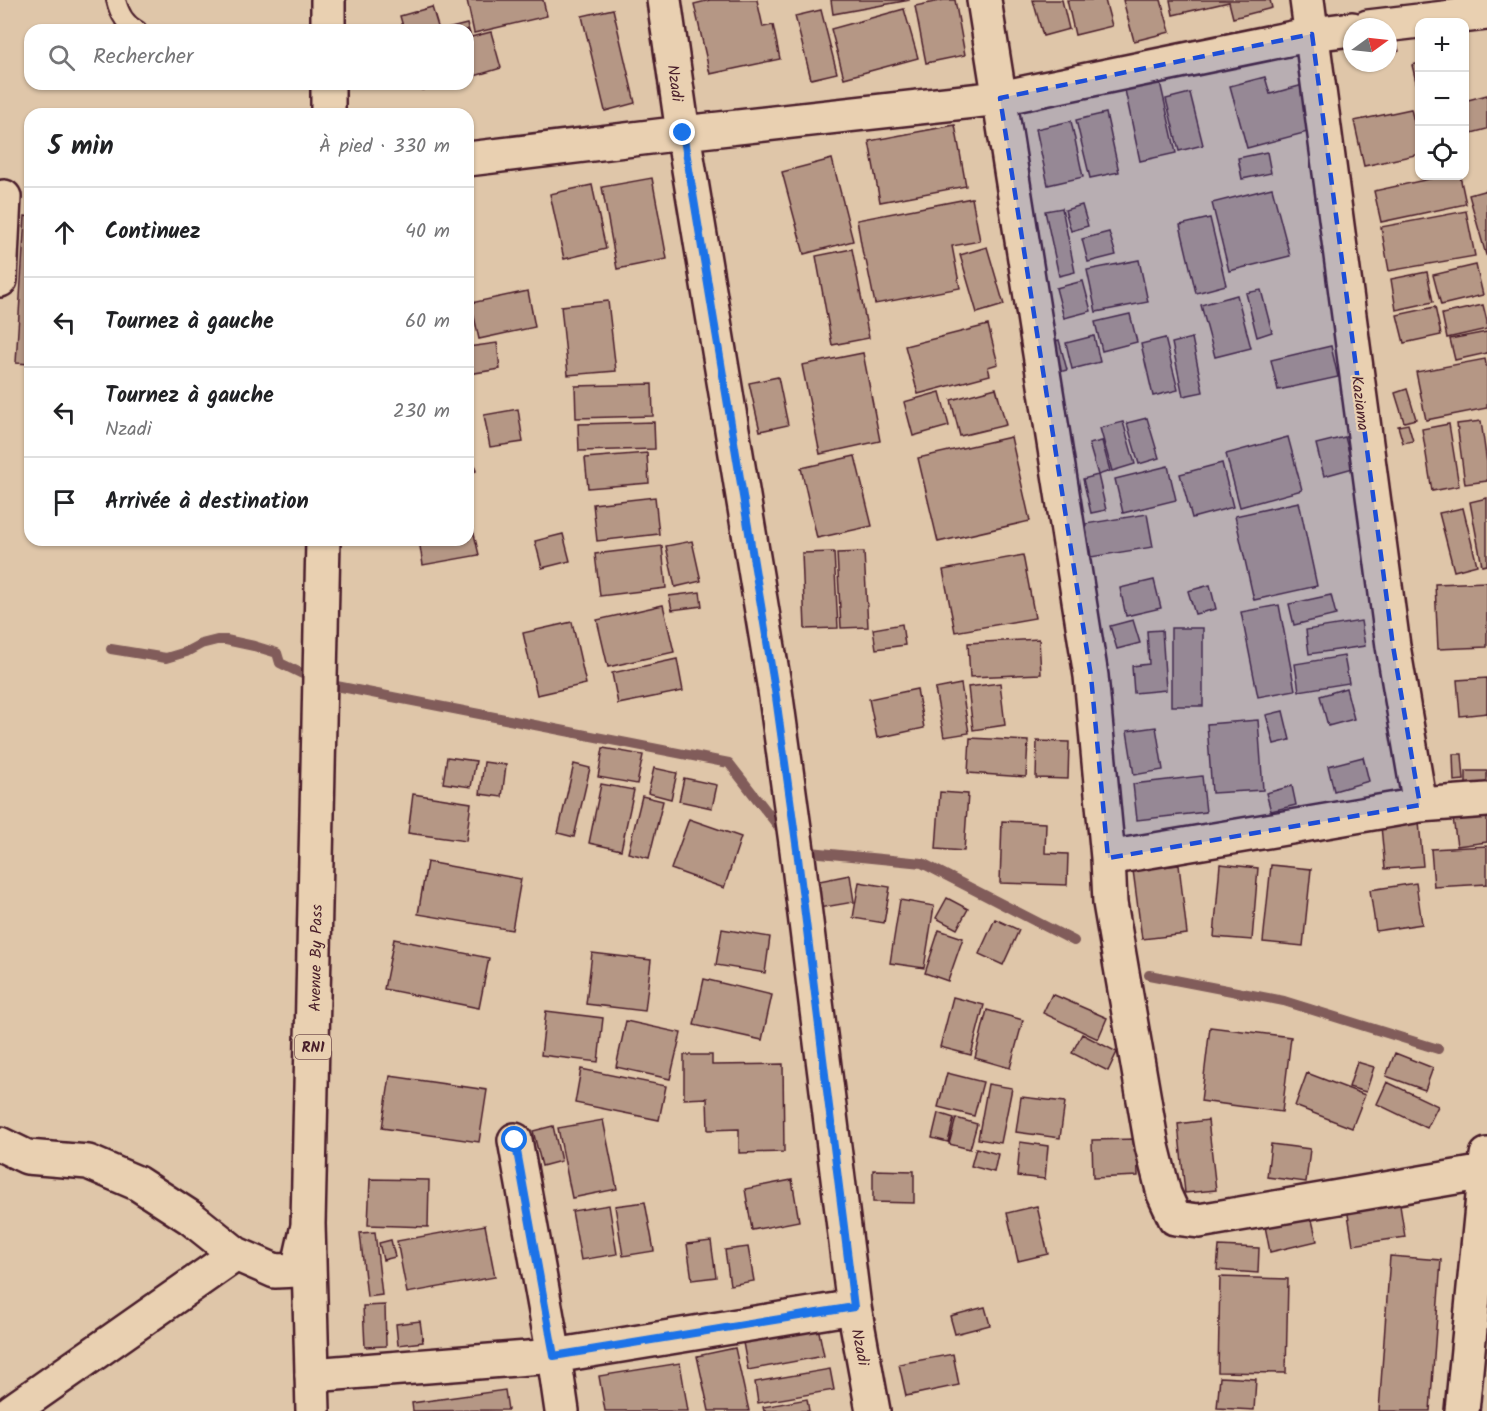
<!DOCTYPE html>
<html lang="fr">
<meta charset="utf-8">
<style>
:root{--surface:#fff;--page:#f2f2f2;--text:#202124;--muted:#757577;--line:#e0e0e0}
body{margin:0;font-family:Kalam,sans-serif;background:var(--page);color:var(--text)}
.controls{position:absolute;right:18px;top:18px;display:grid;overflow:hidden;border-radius:12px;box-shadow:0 2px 4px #0004}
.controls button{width:54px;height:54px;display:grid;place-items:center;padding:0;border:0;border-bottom:2px solid var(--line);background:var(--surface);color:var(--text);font:30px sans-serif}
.compass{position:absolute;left:1343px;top:18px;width:54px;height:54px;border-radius:50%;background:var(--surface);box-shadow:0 2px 4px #0004;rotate:75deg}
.stop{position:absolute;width:18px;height:18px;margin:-14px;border:4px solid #1a73e8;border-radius:50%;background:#fff}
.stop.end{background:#1a73e8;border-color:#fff;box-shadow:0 2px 6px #0008}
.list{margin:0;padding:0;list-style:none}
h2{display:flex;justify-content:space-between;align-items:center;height:78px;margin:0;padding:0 24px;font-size:26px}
h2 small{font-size:20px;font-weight:400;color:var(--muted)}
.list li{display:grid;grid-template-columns:39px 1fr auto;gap:18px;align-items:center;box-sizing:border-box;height:90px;padding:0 24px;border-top:2px solid var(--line)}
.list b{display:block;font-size:22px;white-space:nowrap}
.list p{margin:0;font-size:20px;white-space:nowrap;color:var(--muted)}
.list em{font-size:20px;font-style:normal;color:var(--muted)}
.icon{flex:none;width:33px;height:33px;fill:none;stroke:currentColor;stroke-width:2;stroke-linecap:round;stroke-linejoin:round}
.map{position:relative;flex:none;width:1487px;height:1411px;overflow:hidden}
.search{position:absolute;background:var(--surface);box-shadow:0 2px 4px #0004;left:24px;top:24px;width:450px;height:66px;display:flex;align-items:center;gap:15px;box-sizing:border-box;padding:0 21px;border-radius:18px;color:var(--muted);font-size:22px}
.panel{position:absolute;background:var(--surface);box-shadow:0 2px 4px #0004;left:24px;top:108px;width:450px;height:438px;border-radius:18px}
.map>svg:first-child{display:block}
</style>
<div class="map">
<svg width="1487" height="1411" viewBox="0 0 1487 1411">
<rect width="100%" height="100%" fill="#dfc6a9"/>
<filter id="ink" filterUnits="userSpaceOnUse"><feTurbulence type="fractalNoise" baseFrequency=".0167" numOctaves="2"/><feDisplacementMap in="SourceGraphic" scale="12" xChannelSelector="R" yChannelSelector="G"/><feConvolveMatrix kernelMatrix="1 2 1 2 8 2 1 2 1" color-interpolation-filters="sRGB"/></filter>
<g filter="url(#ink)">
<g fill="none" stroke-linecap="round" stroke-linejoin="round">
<path stroke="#815c5a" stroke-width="10" d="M111,649L166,658L186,652L201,644L217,640H226L254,646L277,653L280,663L321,683L729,763L785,835
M800,851L922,863L1074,941
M1149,975L1284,1001L1438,1049"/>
</g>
<path fill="#b59785" stroke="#4a1f2b" stroke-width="1.5" d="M467,0H543L547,16L474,33Z
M710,0H757L763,27L773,25L780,59L710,74L694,4Z
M831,0H910L833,14Z
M944,0H955L965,55L926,63L915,6Z
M1033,0H1062L1069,29L1043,36Z
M1067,0H1105L1112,26L1075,35Z
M1123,0H1161L1170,32L1134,41Z
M1170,0H1270L1272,8L1233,18L1229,2L1173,15Z
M432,7L439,30H404L400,16Z
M613,9L635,103L605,111L582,16Z
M904,9L918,58L844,78L831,29Z
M821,10L837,73L811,79L795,16Z
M467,24L471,37L491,32L501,68L468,78V30H443Z
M1395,38L1399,51L1388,55V41Z
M1420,63V98L1412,65Z
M1265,77L1270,94L1303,85L1315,130L1247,148L1230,86Z
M1160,82L1176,153L1140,161L1125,90Z
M420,84H445L422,90Z
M1190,93L1203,145L1179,151L1166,99Z
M1487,95V129L1464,135V101Z
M1411,109L1420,147V154L1364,166L1354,121Z
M1106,113L1119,172L1090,178L1076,120Z
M1071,121L1083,177L1048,185L1036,129Z
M955,125L966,186L880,202L869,141Z
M1267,152L1271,173L1242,179L1238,158Z
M832,159L853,241L804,254L782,172Z
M1443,176H1460L1466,204L1381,222L1374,191Z
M652,178L667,259L617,269L602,187Z
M592,185L606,249L564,259L550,194Z
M1272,188L1290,256L1229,271L1212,203Z
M1487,190V254L1486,255L1469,195Z
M972,198L980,241L952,246L960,288L875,304L866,260H865L863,255L857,220Z
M1082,205L1088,226L1071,231L1065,210Z
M1062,208L1075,272L1059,276L1045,211Z
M1466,211L1475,256L1389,271L1381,227Z
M25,216L30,217V364L16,363Z
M1210,218L1226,285L1196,293L1180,225Z
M1109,232L1116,255L1088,262L1082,239Z
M987,247L1004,305L977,313L960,255Z
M852,249L869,338L832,345L816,256Z
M1139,260L1148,302L1096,312L1087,270Z
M1476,265L1483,295L1441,305L1433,275Z
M1427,272L1433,302L1396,310L1391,279Z
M1083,281L1091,311L1064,318L1056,288Z
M1261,290L1272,332L1257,337L1246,293Z
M528,291L535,327L479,339L471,303Z
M1237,295L1251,348L1215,357L1201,305Z
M608,301L616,371L568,375L561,306Z
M1483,305L1487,321V329L1447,338L1442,314Z
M1435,307L1441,335L1404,343L1397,315Z
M1130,314L1137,342L1102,351L1095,322Z
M988,325L998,364L988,367L990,375L918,394L905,346Z
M1487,332V353L1455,360L1450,339Z
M1094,336L1100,362L1072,369L1066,343Z
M1165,338L1178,390L1153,396L1141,344Z
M1192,338L1203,392L1183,396L1172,343Z
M1059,340L1067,370L1059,372L1051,342Z
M497,343L500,369L468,374V347Z
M1331,346L1338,377L1278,390L1271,360Z
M863,353L880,441L820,454L802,365Z
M1485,359L1487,369V408L1426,420L1416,372Z
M778,377L788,425L760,431L749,383Z
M652,384L653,416L576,418L575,386Z
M996,388L1006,425L960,436L951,400Z
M1407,389L1416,419L1404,422L1395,393Z
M940,392L949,426L913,436L904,402Z
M518,409L523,442L490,447L484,415Z
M1147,418L1159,458L1139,464L1127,423Z
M1481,421L1487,463V481L1465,484L1457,424Z
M654,422L655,449L579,451L578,424Z
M1123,422L1135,464L1112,471L1100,428Z
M1408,424L1413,441L1403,443L1398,426Z
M1449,424L1459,486L1432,491L1422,429Z
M1011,437L1030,521L938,542L918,458Z
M1288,437L1302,490L1240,507L1226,454Z
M1345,437L1353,468L1324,476L1316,444Z
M468,441L476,471L468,474Z
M1102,441L1110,471L1098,475L1089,444Z
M647,453L649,483L588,488L585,458Z
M855,456L872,526L817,538L801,468Z
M1222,463L1233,507L1192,518L1180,474Z
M1168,466L1176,500L1123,513L1115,479Z
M1098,475L1106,510L1091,513L1083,479Z
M655,497L659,534L597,541L593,504Z
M1487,498V565L1482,566L1470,502Z
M1299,502L1317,586L1254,600L1235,516Z
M1463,508L1477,565L1454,571L1439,513Z
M468,509L479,555L423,565L419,540H468Z
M1147,514L1153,547L1091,557L1085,524Z
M563,534L570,561L542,568L535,541Z
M692,541L701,581L675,587L666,546Z
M662,546L666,588L600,596L595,554Z
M834,552L838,628L805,629L802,553Z
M864,552L868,627L841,628L837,553Z
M1023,555L1035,618L955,632L943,570Z
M1154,580L1161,608L1126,616L1120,588Z
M1487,582V647L1438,649L1435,584Z
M1210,585L1216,609L1195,614L1188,591Z
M700,592L702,606L672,610L669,596Z
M1331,595L1336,615L1294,625L1289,604Z
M663,605L674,652L608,667L597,620Z
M1279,605L1295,690L1258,697L1241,612Z
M1133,620L1140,643L1117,649L1110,626Z
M1361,621L1365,646L1309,654L1306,630Z
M572,622L586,684L537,695L523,633Z
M902,624L905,645L876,649L873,629Z
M1171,628H1203V706H1171Z
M1162,630L1166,690L1134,693L1132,666L1149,664L1147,631Z
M1039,639L1041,674L970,677L968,643Z
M1344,656L1349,683L1299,691L1295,664Z
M677,659L683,691L618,704L612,673Z
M1487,678V718V713L1460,716L1457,680Z
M1000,683L1005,725L973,730L968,687Z
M961,684L969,733L944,737L935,689Z
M1346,688L1354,719L1328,726L1320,696Z
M917,689L924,728L877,738L869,699Z
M1283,711L1290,740L1274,744L1266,715Z
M1258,720L1263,790L1212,793L1207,724Z
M1156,727L1163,770L1134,775L1127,731Z
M970,738L1028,741L1026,777L968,773Z
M1037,741L1069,742L1068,779L1036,778Z
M603,748L643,755L637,784L598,777Z
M1453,754H1462L1464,780L1454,781Z
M447,757L476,761L471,787L443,783Z
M1363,757L1369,781L1334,791L1328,766Z
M484,762L506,765L502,797L480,794Z
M574,764L590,768L574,837L558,833Z
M654,768L677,773L671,799L648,793Z
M1466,771H1487V789H1466Z
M1202,776L1206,812L1137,820L1133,784Z
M684,778L717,785L712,808L679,801Z
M601,784L634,790L621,850L589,843Z
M1292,786L1296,805L1271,811L1266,793Z
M940,792L968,794L964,851L936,849Z
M413,794L471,803L466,841L408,833Z
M642,796L663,801L649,858L628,853Z
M1487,813V842L1457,846L1453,818Z
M689,819L741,837L724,888L671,869Z
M1002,821L1046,823L1045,853L1068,854L1067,885L1000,883Z
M1419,822L1423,866L1385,869L1381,826Z
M1487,846V884L1434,887L1431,849Z
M427,862L521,879L512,930L418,914Z
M1220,864L1258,868L1252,940L1214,937Z
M1179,865L1187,934L1142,939L1133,870Z
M1271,865L1311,869L1303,946L1263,942Z
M850,875L854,902L819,908L814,882Z
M859,882L890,887L884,923L853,918Z
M1416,883L1422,924L1376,931L1370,890Z
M947,898L968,909L957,929L936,918Z
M900,900L934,906L924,968L890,963Z
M995,919L1019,930L1003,965L979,954Z
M722,929L770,937L765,973L716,965Z
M939,930L963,938L948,981L925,973Z
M394,939L489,958L479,1008L384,989Z
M592,953L651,960L645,1011L586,1004Z
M704,979L772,995L762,1040L694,1025Z
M1052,994L1107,1018L1098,1039L1043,1013Z
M953,997L984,1005L971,1055L940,1047Z
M987,1010L1023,1020L1010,1068L975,1058Z
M546,1011L603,1018L598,1062L541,1055Z
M626,1021L681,1033L670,1079L616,1067Z
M1210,1027L1291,1037L1282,1112L1201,1101Z
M1082,1034L1117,1052L1108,1071L1072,1053Z
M1395,1053L1433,1068L1425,1090L1386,1076Z
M684,1055H712V1065L783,1064L784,1152L739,1153V1129L708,1130L707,1098L684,1099Z
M1357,1062L1374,1067L1366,1092L1349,1087Z
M581,1069L666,1086L659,1120L575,1103Z
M947,1073L983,1082L974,1116L938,1107Z
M1307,1073L1365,1095L1352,1128L1295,1106Z
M390,1076L487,1090L479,1142L382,1128Z
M1387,1082L1438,1106L1427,1128L1377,1104Z
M988,1084L1012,1088L1001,1143L978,1139Z
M1021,1097L1065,1102L1060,1138L1016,1132Z
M938,1113L954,1118L948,1142L932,1138Z
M956,1118L977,1124L970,1149L949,1144Z
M603,1120L617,1189L572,1198L558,1128Z
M1208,1120L1216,1190L1185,1193L1178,1124Z
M553,1126L561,1161L542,1166L533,1131Z
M1137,1139L1138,1176L1093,1178L1092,1140Z
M1020,1142L1048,1146L1045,1179L1017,1176Z
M1271,1144L1310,1149L1306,1182L1267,1177Z
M976,1148L998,1154L994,1172L971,1166Z
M873,1170L914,1171V1203L873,1202Z
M370,1179L429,1180L428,1227L368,1225Z
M792,1180L799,1221L752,1230L745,1189Z
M1399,1199L1405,1237L1353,1245L1347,1208Z
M645,1202L654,1251L623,1256L615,1206Z
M609,1205L617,1254L581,1260L572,1211Z
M1037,1206L1048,1254L1018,1261L1007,1213Z
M1311,1216L1317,1241L1270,1252L1265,1226Z
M485,1225L495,1277L407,1293L397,1241Z
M375,1232L382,1295L367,1297L360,1233Z
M391,1240L395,1257L383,1260L379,1243Z
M711,1241L716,1277L692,1280L687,1244Z
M1219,1246L1259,1248L1258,1273L1217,1270Z
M748,1247L754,1281L730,1285L725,1250Z
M1390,1256L1441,1260L1430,1411H1379Z
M1220,1277L1288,1279L1286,1373L1218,1372Z
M385,1305L386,1346L365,1347L363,1306Z
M985,1307L990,1325L955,1334L950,1316Z
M420,1321L423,1342L398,1345L396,1324Z
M817,1322L824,1356L748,1370L742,1337Z
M735,1348L749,1411H709L697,1356Z
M953,1354L959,1385L906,1396L899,1364Z
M680,1363L688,1411H605L599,1376Z
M830,1369L834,1390L758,1403L755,1382Z
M1220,1377L1256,1379L1254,1410L1217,1408Z
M505,1390L508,1410L413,1411L412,1403Z
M807,1399L809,1411H764L763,1407Z"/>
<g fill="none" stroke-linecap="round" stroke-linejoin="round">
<g stroke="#4a1f2b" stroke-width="22">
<path id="lane" d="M116,0C119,13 125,24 137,30"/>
</g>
<g stroke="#4a1f2b" stroke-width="38">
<path id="street" d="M664,0L683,133L775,690L797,850L854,1307L873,1411
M984,0L1091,676L1108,858L1110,903L1152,1146L1164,1194L1175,1218L1199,1221L1485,1172
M1307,0L1393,646L1420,805
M1368,27L1487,13
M468,159L683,133L1000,98L1312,34L1352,29
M0,280L4,197
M1108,858L1420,805L1487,800
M515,1140L554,1356L562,1411
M0,1144L27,1157L88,1162L137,1183L191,1218L236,1254L275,1271L298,1270L307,1230
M312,1375L554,1356L854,1307
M12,1411L236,1254
M1462,1411L1487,1155"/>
</g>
<g stroke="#4a1f2b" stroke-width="38">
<path id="highway" d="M328,30V0
M328,84V114
M313,1411L308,1224L323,540"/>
</g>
<use href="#lane" stroke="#e9d0b1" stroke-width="18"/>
<use href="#street" stroke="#e9d0b1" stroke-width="33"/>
<use href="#highway" stroke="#e9d0b1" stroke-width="33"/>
</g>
</g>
<g fill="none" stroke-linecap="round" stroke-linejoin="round" filter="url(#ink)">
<path stroke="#1a73e8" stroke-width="8" d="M515,1140L554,1356L854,1307L797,850L775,690L683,133"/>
</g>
<path fill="#1d4ed8" fill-opacity="0.2" stroke="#1d4ed8" stroke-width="4.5" stroke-dasharray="12 8" stroke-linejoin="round" d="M1312,34L1393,646L1420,805L1108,858L1091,676L1000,98Z"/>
<g text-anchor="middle" stroke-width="4.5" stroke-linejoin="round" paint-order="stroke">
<rect fill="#e9d0b1" stroke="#7a5453" stroke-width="1.5" x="295" y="1035" width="36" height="24" rx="4.5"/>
<g font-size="15" font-weight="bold" fill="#4a1f2b">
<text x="313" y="1052">RN1</text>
</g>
<g font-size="16" fill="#4a1f2b" stroke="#e9d0b1">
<text transform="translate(676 83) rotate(82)" y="6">Nzadi</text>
<text transform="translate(1361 403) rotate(83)" y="6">Kaziama</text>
<text transform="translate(315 958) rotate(-89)" y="6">Avenue By Pass</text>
<text transform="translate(861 1347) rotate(79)" y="6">Nzadi</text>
</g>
</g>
</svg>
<div class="controls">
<button>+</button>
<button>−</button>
<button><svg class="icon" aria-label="locate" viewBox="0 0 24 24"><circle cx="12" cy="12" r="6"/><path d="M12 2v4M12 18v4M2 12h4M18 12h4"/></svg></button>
</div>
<svg class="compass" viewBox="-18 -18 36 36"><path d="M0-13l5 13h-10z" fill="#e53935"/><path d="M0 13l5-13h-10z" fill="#757577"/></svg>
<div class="stop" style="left:515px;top:1140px"></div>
<div class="stop end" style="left:683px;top:133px"></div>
<div class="search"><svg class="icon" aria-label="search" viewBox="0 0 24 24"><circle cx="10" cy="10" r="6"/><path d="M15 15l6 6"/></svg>Rechercher</div>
<section class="panel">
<h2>5 min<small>À pied · 330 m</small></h2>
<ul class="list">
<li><svg class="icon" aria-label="ahead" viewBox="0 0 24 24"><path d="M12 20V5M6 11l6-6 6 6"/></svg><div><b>Continuez</b></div><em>40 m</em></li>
<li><svg class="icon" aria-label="left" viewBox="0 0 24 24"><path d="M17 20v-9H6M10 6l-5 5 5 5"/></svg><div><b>Tournez à gauche</b></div><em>60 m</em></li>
<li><svg class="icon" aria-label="left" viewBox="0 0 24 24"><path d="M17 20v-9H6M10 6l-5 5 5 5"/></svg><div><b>Tournez à gauche</b><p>Nzadi</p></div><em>230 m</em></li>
<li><svg class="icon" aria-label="arrive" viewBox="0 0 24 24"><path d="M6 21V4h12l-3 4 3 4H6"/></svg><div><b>Arrivée à destination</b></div></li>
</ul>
</section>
</div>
